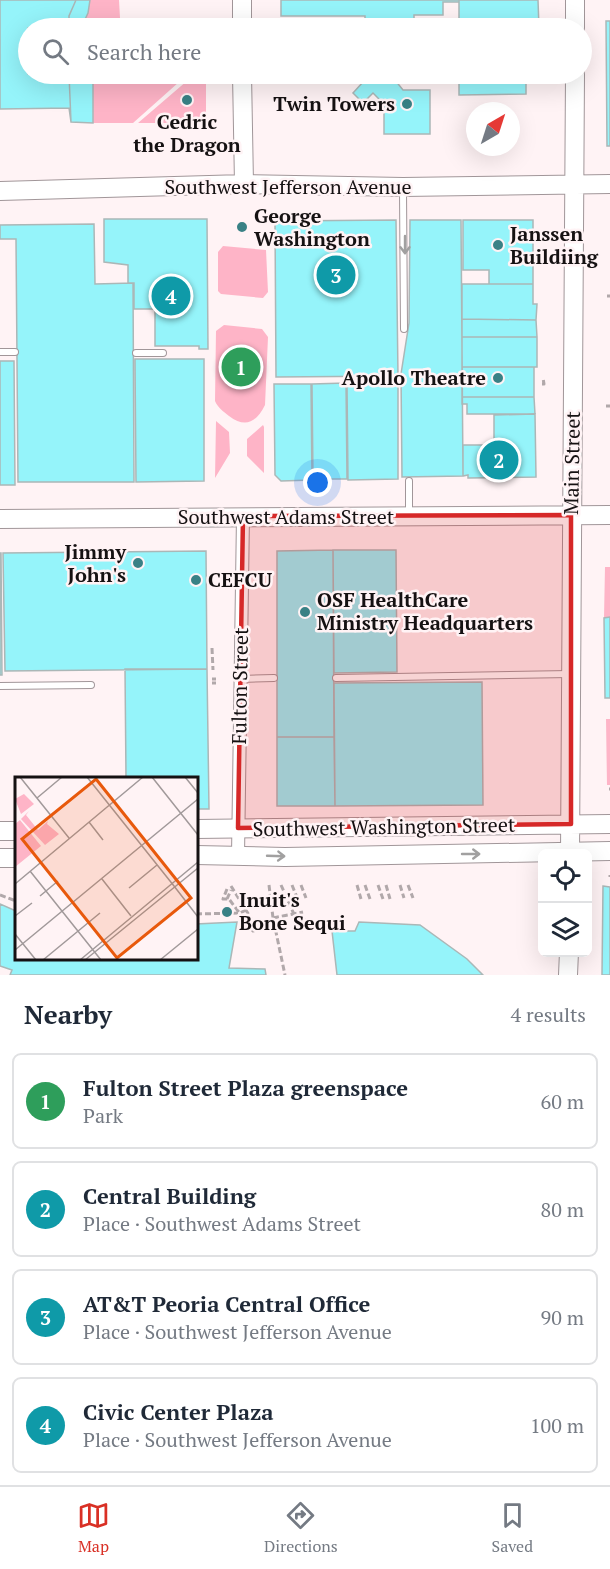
<!DOCTYPE html>
<meta charset="utf-8">
<style>
:root{--surface:#fff;--page:#f2f2f3;--text:#1f2937;--muted:#747a83;--line:#e0e1e3;--accent:#d93025}
body{margin:0;font-family:"PT Serif",serif;background:var(--page);color:var(--text)}
.controls{position:absolute;right:18px;bottom:18px;display:grid;overflow:hidden;border-radius:9px;box-shadow:0 6px 24px #0002}
.controls button{width:54px;height:54px;display:grid;place-items:center;padding:0;border:0;border-bottom:2px solid var(--line);background:var(--surface);color:var(--text);font:30px sans-serif}
.compass{position:absolute;left:466px;top:102px;width:54px;height:54px;border-radius:50%;background:var(--surface);box-shadow:0 6px 24px #0002;rotate:39deg}
.you{position:absolute;left:318px;top:483px;width:21px;height:21px;margin:-15px;border:4px solid #fff;border-radius:50%;background:#1a73e8;box-shadow:0 0 0 9px #1a73e833}
.badge{display:grid;place-items:center;width:39px;height:39px;border-radius:50%;background:var(--accent);color:#fff;font-size:20px;font-weight:700}
.pin{position:absolute;translate:-50% -50%;border:3px solid #fff;box-shadow:0 2px 6px #0006}
.list{margin:0;padding:0;list-style:none}
h2{display:flex;justify-content:space-between;align-items:center;height:78px;margin:0;padding:0 24px;font-size:26px}
h2 small{font-size:20px;font-weight:400;color:var(--muted)}
.list li{display:grid;grid-template-columns:39px 1fr auto;gap:18px;align-items:center;box-sizing:border-box;height:96px;margin:0 12px 12px;padding:0 12px;border:2px solid var(--line);border-radius:9px}
.list b{display:block;font-size:22px;white-space:nowrap}
.list p{margin:0;font-size:20px;white-space:nowrap;color:var(--muted)}
.list em{font-size:20px;font-style:normal;color:var(--muted)}
.icon{flex:none;width:33px;height:33px;fill:none;stroke:currentColor;stroke-width:2;stroke-linecap:round;stroke-linejoin:round}
.map{position:relative;flex:none;width:610px;height:975px;overflow:hidden}
.search{position:absolute;background:var(--surface);box-shadow:0 6px 24px #0002;left:18px;right:18px;top:18px;height:66px;display:flex;align-items:center;gap:15px;box-sizing:border-box;padding:0 21px;border-radius:33px;color:var(--muted);font-size:22px}
.sheet{height:510px;background:var(--surface)}
nav{display:flex;justify-content:space-around;align-items:center;box-sizing:border-box;height:84px;border-top:2px solid var(--line);background:var(--surface);font-size:16px;color:var(--muted)}
nav a{display:grid;justify-items:center;gap:3px}
nav .on{color:var(--accent)}
.map>svg:first-child{display:block}
</style>
<div class="map">
<svg width="610" height="975" viewBox="0 0 610 975">
<rect width="100%" height="100%" fill="#fff3f5"/>
<path fill="#feb4c7" d="M90,0H119L120,18H206V24H187V28H81L88,13Z
M82,74H188L133,123H93V84Z
M195,74H206V123H138Z
M223,246L266,250L268,292L263,298L221,294L218,291V252Z
M224,325L262,329L268,337L265,405C256,423 245,428 229,416C223,411 218,408 215,401L216,331Z
M216,421L229,432L230,453L215,478Z
M263,425L264,427V473L247,456V439Z
M605,567H610V617L604,618Z
M606,719H610V785H607Z"/>
<path fill="#95f4fa" stroke="#abb7b7" stroke-width="1.5" d="M0,0H90L88,13L81,28H28V74H82L93,84V123L71,122L69,108L0,109Z
M76,0H90L88,13L81,28H69V16Z
M281,0H459V2H443V15H414V25H392V28H365V16H281Z
M459,0H538L539,28H459Z
M606,21H610V146H607Z
M69,74H82L93,84V123L71,122Z
M327,74H395V80L403,90H430V134H384V104L373,93L363,103L353,93L363,82L354,74Z
M459,74H526V94L459,95Z
M104,219H207L208,349H199V346H155V309H134V283H128V265L104,262Z
M396,220L398,376L276,377L275,221Z
M410,220H461L463,476L402,477L401,374L409,323Z
M463,220H533V284H489V270H463Z
M94,224L95,284L133,283L134,482H18L16,239H0V225Z
M462,284H533V304H537L536,320L462,319Z
M462,319L536,320L537,337H462Z
M462,337H537V367H462Z
M135,359H204V481L136,482Z
M0,361H14L15,485H0Z
M462,367H534V397H462Z
M346,383L347,479H313L312,384Z
M347,383H398V479L348,480Z
M274,384H311L312,480L281,481L275,475Z
M462,397H534L535,414H467V404H462Z
M535,414L536,477L468,478V475L463,476V445H494V415Z
M333,550L334,737H277V551Z
M333,550H396L397,672L334,673Z
M206,551L207,669L5,671L3,553Z
M0,553H1L2,675H0Z
M610,617V698H605L604,618Z
M125,669H207L209,809H196V778H126Z
M482,682L483,805L335,806L334,683Z
M277,737H334L335,806H277Z
M603,886L610,887V975H602Z
M0,904L16,911V958H196V924L237,922L229,968L265,969L266,975H10L12,970L0,966Z
M359,922L420,925L467,959L483,975H337L332,931H355Z"/>
<g fill="none" stroke-linecap="round" stroke-linejoin="round">
<g stroke="#a19699" stroke-width="8">
<path id="lane" d="M403,190L404,329
M0,352H15
M136,353H163
M409,481V513
M336,678L570,674
M241,679L274,678
M0,686L91,685"/>
</g>
<g stroke="#a19699" stroke-width="14">
<path id="street" d="M238,856L243,516"/>
</g>
<g stroke="#a19699" stroke-width="20">
<path id="secondary" d="M575,0V28
M242,28V0
M242,74L244,184
M0,191L244,184L403,187L610,184
M0,519L610,515
M196,829L610,824
M0,831H16
M570,854L575,74
M196,855L285,857L610,851
M0,858H16
M568,975L569,952"/>
</g>
<path stroke="#b1a8aa" stroke-width="3" stroke-dasharray="6 3" stroke-linecap="butt" d="M607,296H610
M542,384H544L543,378
M606,406H610
M212,648L213,670
M212,679H216
M212,683H216
M609,789H610
M610,875V877
M269,885L273,918L285,975
M281,885L301,930L309,927
M292,885L298,900
M301,885L306,898
M357,885L361,899
M365,885L370,899
M378,885L383,899
M386,885L390,899
M400,885L404,898
M408,885L413,898
M231,886L257,928
M227,889L223,899H229L253,931L274,926
M0,895L16,901
M286,897L298,900
M227,899L231,890
M290,907L300,904
M196,914L240,913L246,910
M273,918L303,912
M297,923L306,920"/>
<use href="#lane" stroke="#fff" stroke-width="6"/>
<use href="#street" stroke="#fff" stroke-width="12"/>
<use href="#secondary" stroke="#fff" stroke-width="18"/>
</g>
<defs><path id="oneway-shaft" d="M-6 0H5M1.5-3L5.5 0L1.5 3" fill="none" stroke-width="1.6" stroke-linecap="round" stroke-linejoin="round" transform="scale(1.5)"/></defs>
<g stroke="#a1a0a0">
<use href="#oneway-shaft" transform="translate(405 245) rotate(90)"/>
<use href="#oneway-shaft" transform="translate(471 854)"/>
<use href="#oneway-shaft" transform="translate(276 856) rotate(2)"/>
</g>
<path fill="#d62828" fill-opacity="0.2" stroke="#d62828" stroke-width="4.5" stroke-linejoin="round" d="M571,515V824L238,828L243,516Z"/>
<g fill="#398185" stroke="#fff3f5" stroke-width="2">
<circle cx="187" cy="100" r="6"/>
<circle cx="407" cy="104" r="6"/>
<circle cx="242" cy="227" r="6"/>
<circle cx="498" cy="245" r="6"/>
<circle cx="498" cy="378" r="6"/>
<circle cx="138" cy="563" r="6"/>
<circle cx="196" cy="580" r="6"/>
<circle cx="305" cy="612" r="6"/>
<circle cx="227" cy="912" r="6"/>
</g>
<g text-anchor="middle" stroke-width="5" stroke-linejoin="round" paint-order="stroke">
<g font-size="20" font-weight="bold" fill="#151112" stroke="#fff3f5" text-anchor="start">
<text x="395" y="111" text-anchor="end">Twin Towers</text>
<text x="187" y="129" text-anchor="middle">Cedric<tspan x="187" dy="23">the Dragon</tspan></text>
<text x="254" y="223">George<tspan x="254" dy="23">Washington</tspan></text>
<text x="510" y="241">Janssen<tspan x="510" dy="23">Buildiing</tspan></text>
<text x="486" y="385" text-anchor="end">Apollo Theatre</text>
<text x="126" y="559" text-anchor="end">Jimmy<tspan x="126" dy="23">John's</tspan></text>
<text x="208" y="587">CEFCU</text>
<text x="317" y="607">OSF HealthCare<tspan x="317" dy="23">Ministry Headquarters</tspan></text>
<text x="239" y="907">Inuit's<tspan x="239" dy="23">Bone Sequi</tspan></text>
</g>
<g font-size="20" fill="#151112" stroke="#fff3f5">
<text x="288" y="194">Southwest Jefferson Avenue</text>
<text transform="translate(572 463) rotate(-89)" y="7">Main Street</text>
<text x="286" y="524">Southwest Adams Street</text>
<text transform="translate(240 686) rotate(-89)" y="7">Fulton Street</text>
<text transform="translate(384 827) rotate(-1)" y="7">Southwest Washington Street</text>
</g>
</g>
<g transform="translate(15 777)">
<rect width="183" height="183" fill="#fff3f5"/>
<path d="M9,17L19,27L6,37L0,22ZM14,34L11,38L23,53L33,44L32,47L44,57L30,68L6,42ZM5,43L26,69L0,90V47Z" fill="#feb4c7"/>
<path fill="none" stroke="#a1999a" stroke-width="1.5" d="M5,0L54,61M72,0L159,109M137,0L183,58M170,0L183,16M22,21L47,0M74,45L88,63M15,94L86,183M87,102L116,139M0,107L128,0M159,109L183,140M114,111L142,88M25,119L43,104M0,139L17,126M0,157L21,183M0,173L183,22M28,183L85,136M65,183L183,85M70,183L183,91M145,183L183,152"/>
<path fill="#e8590c" fill-opacity="0.15" stroke="#e8590c" stroke-width="3" d="M81,2L176,121L102,181L7,62Z"/>
<rect width="183" height="183" fill="none" stroke="#151112" stroke-width="3"/>
</g>
</svg>
<div class="controls">
<button><svg class="icon" aria-label="locate" viewBox="0 0 24 24"><circle cx="12" cy="12" r="6"/><path d="M12 2v4M12 18v4M2 12h4M18 12h4"/></svg></button>
<button><svg class="icon" aria-label="layers" viewBox="0 0 24 24"><path d="M12 4l9 5-9 5-9-5zM3 14l9 5 9-5"/></svg></button>
</div>
<svg class="compass" viewBox="-18 -18 36 36"><path d="M0-13l5 13h-10z" fill="#e53935"/><path d="M0 13l5-13h-10z" fill="#747a83"/></svg>
<div class="you"></div>
<div class="pin badge" style="left:241px;top:367px;background:#2e9e5b">1</div>
<div class="pin badge" style="left:499px;top:460px;background:#0f9aa8">2</div>
<div class="pin badge" style="left:336px;top:275px;background:#0f9aa8">3</div>
<div class="pin badge" style="left:171px;top:296px;background:#0f9aa8">4</div>
<div class="search"><svg class="icon" aria-label="search" viewBox="0 0 24 24"><circle cx="10" cy="10" r="6"/><path d="M15 15l6 6"/></svg>Search here</div>
</div>
<section class="sheet">
<h2>Nearby<small>4 results</small></h2>
<ul class="list">
<li><span class="badge" style="background:#2e9e5b">1</span><div><b>Fulton Street Plaza greenspace</b><p>Park</p></div><em>60 m</em></li>
<li><span class="badge" style="background:#0f9aa8">2</span><div><b>Central Building</b><p>Place · Southwest Adams Street</p></div><em>80 m</em></li>
<li><span class="badge" style="background:#0f9aa8">3</span><div><b>AT&amp;T Peoria Central Office</b><p>Place · Southwest Jefferson Avenue</p></div><em>90 m</em></li>
<li><span class="badge" style="background:#0f9aa8">4</span><div><b>Civic Center Plaza</b><p>Place · Southwest Jefferson Avenue</p></div><em>100 m</em></li>
</ul>
</section>
<nav>
<a class="on"><svg class="icon" aria-label="map" viewBox="0 0 24 24"><path d="M3 6l6-2 6 2 6-2v14l-6 2-6-2-6 2zM9 4v14M15 6v14"/></svg>Map</a>
<a><svg class="icon" aria-label="directions" viewBox="0 0 24 24"><path d="M12 3l9 9-9 9-9-9zM9 14v-3h6M13 9l2 2-2 2"/></svg>Directions</a>
<a><svg class="icon" aria-label="saved" viewBox="0 0 24 24"><path d="M7 4h10v16l-5-4-5 4z"/></svg>Saved</a>
</nav>
